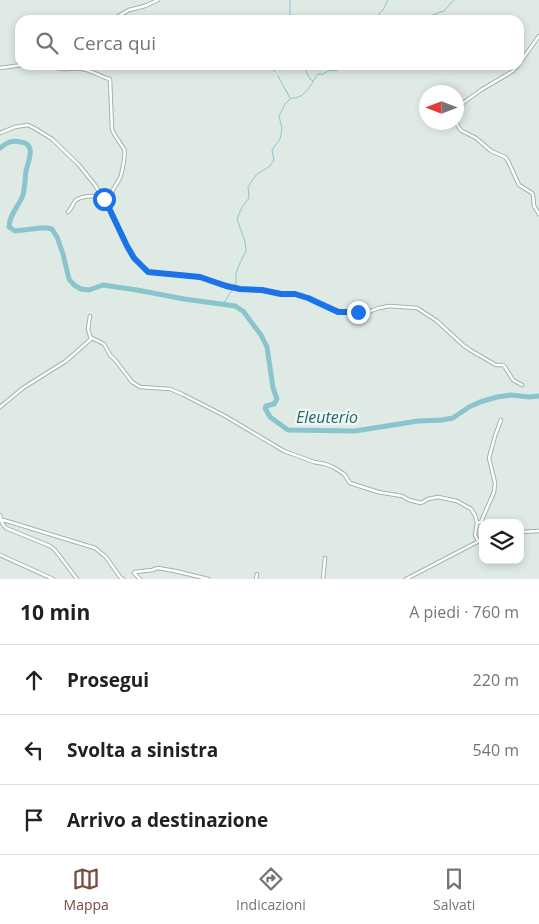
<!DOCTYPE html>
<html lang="it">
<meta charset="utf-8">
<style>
:root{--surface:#fff;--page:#f6f6f6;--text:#202124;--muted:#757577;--line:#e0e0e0;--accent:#7b4a3e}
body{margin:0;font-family:"Open Sans",sans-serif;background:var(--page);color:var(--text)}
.controls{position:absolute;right:15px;bottom:15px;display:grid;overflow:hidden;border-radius:10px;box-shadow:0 2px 8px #0003}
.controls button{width:45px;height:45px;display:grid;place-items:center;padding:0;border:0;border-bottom:1px solid var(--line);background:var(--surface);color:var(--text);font:25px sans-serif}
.compass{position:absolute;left:419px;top:85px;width:45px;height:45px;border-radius:50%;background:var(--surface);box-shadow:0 2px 8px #0003;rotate:270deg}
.stop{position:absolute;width:15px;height:15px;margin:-11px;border:4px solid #1a73e8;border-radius:50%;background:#fff}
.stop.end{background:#1a73e8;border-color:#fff;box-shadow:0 1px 5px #0008}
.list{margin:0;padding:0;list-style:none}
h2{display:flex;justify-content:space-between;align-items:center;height:65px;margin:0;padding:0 20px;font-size:21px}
h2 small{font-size:16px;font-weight:400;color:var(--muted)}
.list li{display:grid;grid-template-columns:32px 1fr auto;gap:15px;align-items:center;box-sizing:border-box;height:70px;padding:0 20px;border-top:1px solid var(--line)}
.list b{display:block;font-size:19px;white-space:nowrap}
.list em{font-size:16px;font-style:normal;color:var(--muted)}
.icon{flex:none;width:28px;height:28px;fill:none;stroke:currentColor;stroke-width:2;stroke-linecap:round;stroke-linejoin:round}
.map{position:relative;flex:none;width:539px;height:579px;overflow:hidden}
.search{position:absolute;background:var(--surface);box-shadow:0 2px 8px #0003;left:15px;right:15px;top:15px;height:55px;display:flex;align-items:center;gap:12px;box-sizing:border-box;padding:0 18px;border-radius:15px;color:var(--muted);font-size:19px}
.sheet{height:275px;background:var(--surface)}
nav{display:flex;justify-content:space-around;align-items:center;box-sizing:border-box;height:70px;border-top:1px solid var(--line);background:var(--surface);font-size:14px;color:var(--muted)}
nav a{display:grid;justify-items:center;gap:2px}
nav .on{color:var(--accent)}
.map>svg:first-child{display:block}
</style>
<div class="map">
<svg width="539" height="579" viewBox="0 0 539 579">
<rect width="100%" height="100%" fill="#e0eae5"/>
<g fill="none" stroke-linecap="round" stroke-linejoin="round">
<path stroke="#8ac5cd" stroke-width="1" d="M291,0L290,1V16L292,20
M377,20L378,15L383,10L388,0
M387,20L394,17L421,19L444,11L454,0
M270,65L275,72
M303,65L310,79L313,81
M278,76L290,98
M223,304L236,284V274L239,265L246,251L245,242L237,219L242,207L249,198L248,187L256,175L270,166L274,160L272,150L280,139L282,129L279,116L285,104L290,99C292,98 295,98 298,97C308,94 312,81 318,74H323L330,70L336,71L346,65"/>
<path stroke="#8ac5cd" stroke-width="5" d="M0,148C8,142 11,140 21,142C37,144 28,162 26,171C25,179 25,187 23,195C19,206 9,215 9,227L15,231L40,228H47L52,229L57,237L63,254L69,279L74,285L81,289L89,290L103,285L137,290L184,299L235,306L243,311L261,335L267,347L273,388L277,399L274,404L266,406L265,408L270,417L288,430L355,431L418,421L442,420L453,418L469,407L480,402L497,397L511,395L529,397L539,396"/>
<g stroke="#a3b2ac" stroke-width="4.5">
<path id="minor" d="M111,20L129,10L145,6L158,0
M519,64L539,36
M42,65C49,67 56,68 63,69C70,69 76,68 83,69C93,71 101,77 110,79L112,129C114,136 120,142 124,149C126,153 122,175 119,180C117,183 115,186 113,190C112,194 112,198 110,201L104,199
M0,68L22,65
M456,108L481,90L513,71L518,65
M456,122L459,128L462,131L476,138L491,151L505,157L508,161L519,185L532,193L533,195L534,206L539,214
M0,133L15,127L28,125L36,129L52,139L79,165L95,185L109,209L127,246L134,258L148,272L199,277L240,289L262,290L281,294H295L308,298L339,311L365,313L379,308L389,306L417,308L437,321L463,345L470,350L496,365H503L505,367L513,380L522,385
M68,212C71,209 73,204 75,201C82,195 93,196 101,196
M90,337L104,344L110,355L116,361L132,382L140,387L170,389L182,394L225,416L284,451L314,462L325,464L333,467L344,474L350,483L378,492L402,496L409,500L421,503L428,499L438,497L457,501L471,509L475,515L477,523L475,535L478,541
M0,407L23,388L66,361L91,339L88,329L90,316
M0,515L2,523L6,528L50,546L55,550L77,579
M0,519L95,548L106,557L120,577L123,579
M477,523L481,522L494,492L495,483L489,458L495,436L501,420
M520,532L539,531
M0,555L53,579
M140,579L134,573L135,572L152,570L158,568L175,571L208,579
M256,579L257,574
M323,579L325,558
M406,579L483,539"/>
</g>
<use href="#minor" stroke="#fff" stroke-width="2.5"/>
</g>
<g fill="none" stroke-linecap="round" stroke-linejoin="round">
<path stroke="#1a73e8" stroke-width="6" d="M104,199L102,198L109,208L127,246L134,258L148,272L200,277L226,286L240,289L262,290L281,294H295L308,298L338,312H358"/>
</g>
<g text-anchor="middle" stroke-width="4.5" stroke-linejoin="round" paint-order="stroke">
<g font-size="16" font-style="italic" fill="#1f6772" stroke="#f0f7f3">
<text x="327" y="423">Eleuterio</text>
</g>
</g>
</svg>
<div class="controls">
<button><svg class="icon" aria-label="layers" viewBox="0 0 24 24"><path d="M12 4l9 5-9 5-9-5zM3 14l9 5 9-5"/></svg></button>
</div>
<svg class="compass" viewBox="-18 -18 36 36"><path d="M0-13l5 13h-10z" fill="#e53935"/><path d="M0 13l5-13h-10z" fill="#757577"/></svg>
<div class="stop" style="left:104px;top:199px"></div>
<div class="stop end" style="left:358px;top:312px"></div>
<div class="search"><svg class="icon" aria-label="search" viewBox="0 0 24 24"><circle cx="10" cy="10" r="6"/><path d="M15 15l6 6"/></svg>Cerca qui</div>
</div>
<section class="sheet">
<h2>10 min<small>A piedi · 760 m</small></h2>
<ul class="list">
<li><svg class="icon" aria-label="ahead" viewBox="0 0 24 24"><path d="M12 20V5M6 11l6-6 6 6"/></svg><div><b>Prosegui</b></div><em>220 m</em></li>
<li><svg class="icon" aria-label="left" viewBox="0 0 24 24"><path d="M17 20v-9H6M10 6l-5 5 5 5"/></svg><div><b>Svolta a sinistra</b></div><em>540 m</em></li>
<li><svg class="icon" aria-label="arrive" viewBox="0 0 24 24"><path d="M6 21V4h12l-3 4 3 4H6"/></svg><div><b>Arrivo a destinazione</b></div></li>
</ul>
</section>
<nav>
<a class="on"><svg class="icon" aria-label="map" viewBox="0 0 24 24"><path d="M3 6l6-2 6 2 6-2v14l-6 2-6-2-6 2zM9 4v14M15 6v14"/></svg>Mappa</a>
<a><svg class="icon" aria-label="directions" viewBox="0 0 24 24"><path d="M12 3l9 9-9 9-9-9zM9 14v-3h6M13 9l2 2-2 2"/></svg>Indicazioni</a>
<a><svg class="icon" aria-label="saved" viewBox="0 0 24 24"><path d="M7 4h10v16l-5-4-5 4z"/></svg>Salvati</a>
</nav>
